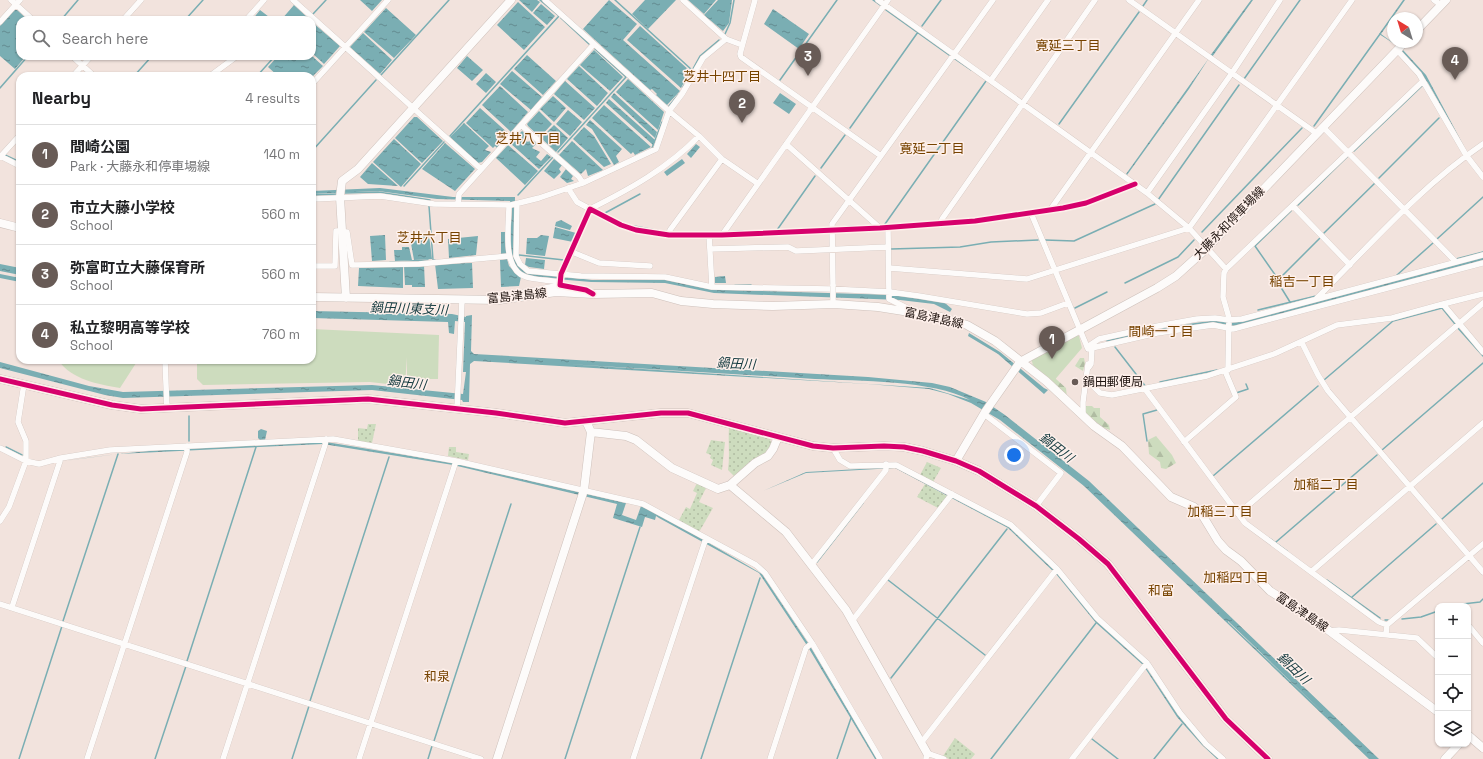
<!DOCTYPE html>
<meta charset="utf-8">
<style>
:root{--surface:#fff;--page:#f6f6f6;--text:#202124;--muted:#757577;--line:#e0e0e0;--accent:#685b56}
body{margin:0;font-family:"Space Grotesk","Noto Sans JP",sans-serif;background:var(--page);color:var(--text)}
.controls{position:absolute;right:12px;bottom:12px;display:grid;overflow:hidden;border-radius:8px;box-shadow:0 1px 3px #0004}
.controls button{width:36px;height:36px;display:grid;place-items:center;padding:0;border:0;border-bottom:1px solid var(--line);background:var(--surface);color:var(--text);font:20px sans-serif}
.compass{position:absolute;left:1387px;top:12px;width:36px;height:36px;border-radius:50%;background:var(--surface);box-shadow:0 1px 3px #0004;rotate:322deg}
.you{position:absolute;left:1014px;top:455px;width:14px;height:14px;margin:-10px;border:3px solid #fff;border-radius:50%;background:#1a73e8;box-shadow:0 0 0 6px #1a73e833}
.badge{display:grid;place-items:center;width:26px;height:26px;border-radius:50%;background:var(--accent);color:#fff;font-size:13px;font-weight:700}
.pin{position:absolute;translate:-50% -33px;filter:drop-shadow(0 1px 2px #0008)}
.pin::after{content:'';position:absolute;top:21px;width:14px;height:12px;background:inherit;clip-path:polygon(0 0,100% 0,50% 100%)}
.list{margin:0;padding:0;list-style:none}
h2{display:flex;justify-content:space-between;align-items:center;height:52px;margin:0;padding:0 16px;font-size:17px}
h2 small{font-size:13px;font-weight:400;color:var(--muted)}
.list li{display:grid;grid-template-columns:26px 1fr auto;gap:12px;align-items:center;box-sizing:border-box;height:60px;padding:0 16px;border-top:1px solid var(--line)}
.list b{display:block;font-size:15px;white-space:nowrap}
.list p{margin:0;font-size:13px;white-space:nowrap;color:var(--muted)}
.list em{font-size:13px;font-style:normal;color:var(--muted)}
.icon{flex:none;width:22px;height:22px;fill:none;stroke:currentColor;stroke-width:2;stroke-linecap:round;stroke-linejoin:round}
.map{position:relative;flex:none;width:1483px;height:759px;overflow:hidden}
.search{position:absolute;background:var(--surface);box-shadow:0 1px 3px #0004;left:16px;top:16px;width:300px;height:44px;display:flex;align-items:center;gap:10px;box-sizing:border-box;padding:0 14px;border-radius:12px;color:var(--muted);font-size:15px}
.panel{position:absolute;background:var(--surface);box-shadow:0 1px 3px #0004;left:16px;top:72px;width:300px;height:292px;border-radius:12px}
.map>svg:first-child{display:block}
</style>
<div class="map">
<svg width="1483" height="759" viewBox="0 0 1483 759">
<defs>
<pattern id="grass-dots" width="8" height="8" patternUnits="userSpaceOnUse"><rect width="8" height="8" fill="#cddcbe"/><path d="M2 2h.1M6 6h.1" fill="none" stroke="#b0bca2" stroke-width="1.8" stroke-linecap="round"/></pattern>
<pattern id="forest-firs" width="22" height="20" patternUnits="userSpaceOnUse"><rect width="22" height="20" fill="#cddcbe"/><path d="M5 1l3.5 6h-7zM16 11l3.5 6h-7z" fill="#b0bca2"/></pattern>
<pattern id="water-ripples" width="26" height="14" patternUnits="userSpaceOnUse"><rect width="26" height="14" fill="#7aaeb3"/><path d="M2 4q2-2 4 0t4 0M15 11q2-2 4 0t4 0" fill="none" stroke="#638c90"/></pattern>
</defs>
<rect width="100%" height="100%" fill="#f2e3dd"/>
<path fill="url(#grass-dots)" d="M368,424H376L372,443L358,441V428L367,429Z
M729,428L770,439L772,446L770,450L735,477L728,470C730,456 728,442 729,428Z
M711,440L725,442L722,470L711,465L713,460L710,458L711,455L706,453Z
M449,447H456V452L469,454L468,460L448,456Z
M927,462L941,468L933,482L920,475Z
M697,483L706,488L699,502L713,508L699,532L679,520L686,507L690,509L697,493L693,491Z
M925,484L947,496L938,508L917,497Z
M955,738L975,754L971,759H949L943,756Z"/>
<path fill="url(#forest-firs)" d="M1080,358H1084L1085,363L1083,371L1075,366Z
M1031,363L1055,375L1056,379L1066,388L1067,398Z
M1085,406H1092L1094,408H1100V417L1109,425L1110,430L1099,426L1085,413Z
M1156,436L1172,455L1176,463L1166,469L1161,468L1160,462L1149,454L1148,440Z"/>
<path fill="#cddcbe" d="M312,329L439,335L438,379H407V357L405,386L370,382L203,385L197,379V360H312Z
M1074,335L1079,336L1082,348L1052,383L1035,368L1031,360Z
M58,360H138L120,388C98,384 72,380 58,360Z"/>
<path fill="url(#water-ripples)" fill-rule="evenodd" d="M360,0H382L372,11Z
M519,0H537L540,2L532,12Z
M609,0L637,24L623,40L680,91L667,105L656,95L657,94L652,89L650,90L583,29Z
M645,0H676L648,29L632,14Z
M688,0H716L704,14Z
M718,0H732L729,23L723,31L704,15Z
M1251,0H1253L1212,57L1210,56Z
M1403,0H1405L1381,34L1396,45L1379,34Z
M518,2L545,27L524,50L497,25Z
M541,4L555,16L547,25L533,13Z
M294,5L307,17L304,20H281Z
M386,8L416,35L394,58L364,32Z
M773,9L809,34L799,49L764,24Z
M14,10H17L28,20H20V56H26L15,69L0,56V26Z
M260,10L273,20H252Z
M312,22L340,46L324,64L312,53Z
M640,26L690,71L681,88L627,40Z
M363,33L392,60L380,74L350,47Z
M594,50L623,77L610,91L580,65Z
M1403,50L1426,75L1466,150L1428,83L1401,52Z
M527,55L556,81L543,95L514,69Z
M278,56H312L323,66L312,77V76H278L268,67Z
M467,56L483,70L472,81L457,68Z
M1209,58L1189,89L1127,175L1126,174Z
M579,66L608,93L597,106L567,79Z
M512,71L542,97L531,110L500,84Z
M486,73L496,82L486,93L476,84Z
M628,79L664,112L658,130L616,92Z
M565,81L595,108L584,120L554,94Z
M500,86L528,112L511,132L482,105Z
M614,93L657,132L655,138L611,97Z
M780,93L796,104L789,114L773,103Z
M553,96L566,108L554,122L540,109Z
M609,99L655,140L653,145L606,103Z
M604,105L651,147L635,155L633,152L631,154L592,118Z
M480,108L509,134L497,148L495,146L493,148L466,123Z
M568,110L582,122L570,136L556,124Z
M539,111L552,124L540,137L528,126L527,124Z
M414,117H417L443,141L422,163L395,138Z
M590,120L622,149L616,156L619,162L614,165L592,129L586,125Z
M464,123L489,146L485,150L491,152L482,162L478,163L450,137Z
M554,125L568,138L556,152L541,138Z
M584,127L594,136L611,164L604,167L573,139Z
M522,131L527,135L524,139L528,142L531,139L537,143L532,148L540,152L536,157L541,161L547,154L551,157L539,169L510,143Z
M394,139L421,164L401,187L373,162Z
M572,141L603,170L588,176L586,169L581,174L559,155Z
M445,143L475,169L455,191L422,169Z
M696,144L700,147L691,158L687,154Z
M508,145L538,171L525,185L496,158Z
M554,159L562,165L559,169L561,172L554,179L544,171Z
M682,159L685,163L667,176L664,172Z
M372,163L398,186L368,184L360,177Z
M566,169L573,176L571,179L574,181L567,183L560,177Z
M380,188L453,197H515L514,257L518,265L525,272L592,280H667L730,290L894,295L933,299L945,303L952,309L950,312L934,304L900,300L714,293L665,283L591,282L533,277L517,270L512,260L510,241L512,207L510,201L437,199L378,191L312,194V191Z
M561,220L572,226L570,230L555,226L556,222Z
M555,227L576,233L573,242L553,238Z
M501,232H507L506,254H501Z
M385,235L386,260L372,261L370,236Z
M429,235L432,259L414,260L410,238Z
M541,235L549,236L545,256L526,254L527,238H537Z
M478,236L476,255L449,258L448,239Z
M402,247H409L412,260L395,261L394,250H402Z
M1483,257V261L1236,326L1215,323L1107,343L1106,340C1141,332 1175,325 1210,321C1220,320 1229,323 1238,322Z
M526,258L545,260L544,269L529,267L525,265Z
M507,259L509,266L521,277L519,286L501,287L500,260Z
M472,263L473,288L438,289L435,264Z
M0,264L20,268V275L0,271Z
M424,265L425,287H412V285H405L404,266Z
M403,266V288L358,286L359,268Z
M0,274L20,278V282L0,278Z
M725,276L726,283H715V277Z
M312,311L452,314L466,317V316L472,315L471,351L474,354L868,377L932,383L950,387L986,402L1005,415L1089,481L1379,759H1369L1084,486L1000,420L971,403L948,394L929,389L868,384L474,361L470,364L469,402H463L462,400L372,390L123,398L105,395L0,368V362L89,386L123,392L372,385L463,394L466,372H463L465,322L455,321L454,334L449,333L448,322L312,318ZM567,364C650,369 732,374 815,379C858,381 933,380 970,400L930,388ZM1228,621L1231,624L1331,720L1228,622Z
M969,333L1000,352L1044,388L1048,390L1044,394L998,354L968,336Z
M261,429L267,431L265,440L326,442L454,463L626,503L622,515L636,520L641,506L649,508L762,574L810,646L877,759H875L808,647L759,573L659,518L656,516L655,520L645,517L642,527L613,518L617,504L453,465L323,444L118,454L64,461C129,451 195,448 260,440L258,438V431Z
M895,467L1009,527L1057,573L1097,621L1143,663L1178,715L1203,744L1220,759H1217L1202,745L1177,717L1143,665L1096,623L1056,574L1008,528L895,468L806,473L763,491L806,472Z"/>
<g fill="none" stroke-linecap="round" stroke-linejoin="round">
<path stroke="#7aaeb3" stroke-width="1.5" d="M540,0L559,16
M615,0L692,70
M873,0L880,5
M1143,6L1147,0
M886,10L949,55
M313,14L326,0
M561,18L589,44
M61,20L78,0
M185,20L203,0
M922,26L941,0
M725,34L730,23L734,0
M955,59L971,70
M381,75L449,0
M134,76L152,56
M257,76L275,56
M1244,79L1300,0
M780,80L837,0
M683,87L700,56L719,40
M0,88L28,56
M669,106L678,95
M1059,124L1139,12
M1314,126L1380,34
M850,128L918,32
M450,136L559,16
M652,148L662,122
M312,151L376,80
M1354,151L1423,85
M558,152L626,77L595,49
M5,155L20,162
M821,168L845,135
M1379,178L1439,118
M404,186L444,142
M344,193L378,192L430,200
M312,195L338,194
M518,195L553,157
M1158,200L1239,85
M1298,205L1348,156
M429,206L433,260H435
M606,215L605,213L640,194
M885,224L986,81
M634,226L666,232
M840,227L858,226
M777,230L815,176
M727,232L743,231
M1202,232L1302,128
M1324,233L1375,183
M1437,239L1483,197
M1045,240L1074,241L1155,204
M891,249L960,247L991,242L1038,240
M519,255L564,260
M1456,259L1483,252
M390,262L428,260
M1397,275L1433,243
M1278,279L1255,246L1291,211
M1125,283L1178,257L1194,240
M735,285H751
M1290,302L1277,281L1320,238
M1075,308L1107,292
M1258,310L1316,296
M1457,327L1483,356
M1115,347L1146,387
M1324,380L1393,321L1442,308L1455,324
M1160,382L1217,370
M1236,393L1248,389L1246,384
M189,441V416
M1147,441L1143,414L1157,410
M6,447L22,455
M1382,450L1483,363
M1213,476L1318,386
M1442,519L1483,483
M1269,538L1287,551
M1276,542L1377,455
M817,562L863,503
M888,580L985,655
M1327,580L1380,618
M1352,597L1436,524
M1454,605L1480,602L1483,599
M1402,619L1421,617L1438,611
M1385,620H1388
M63,621L118,454
M187,661L256,447
M891,678L1007,529
M310,701L389,457
M1092,739L1118,759
M434,741L511,504
M19,759L62,626
M155,759L186,666
M292,759L309,706
M428,759L432,746
M565,759L640,527
M701,759L760,578
M837,759L851,718
M991,759L1096,623
M1154,759L1182,724"/>
<g stroke="#cec1bb" stroke-width="6">
<path id="street" d="M11,0L33,20
M293,0L481,169
M545,0L669,111L699,136L722,159L757,183
M683,0L726,39L742,45
M755,0L740,54L741,57L881,156
M878,0L1147,193L1189,228L1226,269
M1129,0L1316,133
M1434,0L1441,5
M123,20L141,0
M246,20L264,0
M0,22L20,0
M1397,50L1419,74L1423,81
M72,56L94,76
M73,76L91,56
M210,76L237,56
M991,80L1048,0
M312,84L388,0
M521,125L579,177L583,183
M1323,127L1456,262
M786,144L880,228
M0,156L20,166
M0,157L20,135
M568,188L577,202L590,209C630,189 668,168 699,136
M1147,193L1232,73L1280,0
M312,199L380,196L434,204L511,205L539,198L583,183L656,149L669,111L682,94L703,58L726,39
M458,204L459,194L594,44
M517,204L516,256L520,264L528,271L581,276L665,277L712,287L830,289L890,292L919,296L1027,314L1041,313L1068,303
M509,205C509,225 501,269 526,277C536,280 549,280 560,282
M1293,206L1350,265
M1050,210L1199,0
M1031,213L1088,349
M940,225L942,219L1095,0
M888,228L889,299L915,312
M342,232H347L352,265L419,264L509,256
M709,234L712,287
M669,235L670,230L722,159
M722,235L888,0
M710,249L788,247L796,251L888,247
M572,252L599,263L650,266
M312,266H335L336,231H342
M889,268L1027,279L1189,228L1352,0
M833,286L832,224L993,0
M590,292L586,290L560,285L561,274L590,209L621,225L636,230L669,235H722L880,228L975,221L1063,208L1086,203L1135,184
M511,295L560,285
M1317,298C1370,245 1421,186 1483,144
M1443,304L1483,294
M1302,343L1318,375L1328,391L1483,572
M1087,347L1099,339L1158,326L1197,319L1215,318L1229,320L1242,319L1483,255
M165,360L167,409
M1089,367L1091,364L1092,348L1157,333L1213,325L1233,329L1483,263
M1228,370L1229,318L1223,297L1224,273L1226,269L1423,81L1466,155L1483,177
M1086,379L1100,393L1112,395L1207,376L1274,354L1337,325L1392,318L1443,304L1483,352
M1145,389L1245,523L1379,622L1387,625
M457,409L462,300
M984,414L1061,473L1036,506
M1083,415V402L1088,364
M1184,442L1236,397L1225,371
M0,448L26,461L39,464L61,458L110,450L333,439L456,461L643,504L756,565L765,573L812,643L880,759
M833,448L840,460L850,466L896,465L1011,525L1057,569L1097,618L1147,663L1180,713L1206,744L1223,759
M1238,514L1483,303
M0,521L9,507L26,461V441L18,422L24,384
M812,564L886,470V464
M1312,571L1483,423
M0,604L481,759
M12,607L61,458
M852,621L952,494
M1468,625L1483,643
M1329,631L1339,630L1417,638L1438,658
M1386,634L1387,625L1483,544
M921,743L1057,569
M87,759L187,452V446
M223,759L325,445L326,439
M359,759L456,461
M633,759L706,538
M770,759L806,648L812,643
M926,759L927,753L944,759
M1072,759L1147,663"/>
</g>
<g stroke="#cec1bb" stroke-width="9">
<path id="secondary" d="M1417,30L1446,0
M0,223L20,228
M312,297L499,300L556,292L593,294L652,293L681,301L713,304L773,306L834,304L878,307L941,317L967,325L995,341L1046,381L1094,426L1122,446L1171,497L1194,507L1201,513L1218,541L1226,550L1241,561L1270,591L1308,615L1438,712
M346,298L340,197L342,181L358,169L511,0
M0,379L112,405L141,409L368,399L496,413L565,423L661,413H688L813,446L833,448L884,446L904,447L923,451L956,461L979,471L1036,506L1079,539L1108,564L1226,719L1268,759
M591,432L626,436L636,440L672,468L718,489L730,485L755,463L768,456L773,449L778,437
M956,461L985,412L1020,362L1157,288L1176,276L1207,248L1405,42
M730,485L786,532L846,610L927,753
M1468,735L1483,748
M497,759L584,490L591,432L586,421
M1445,759L1459,744"/>
</g>
<use href="#street" stroke="#fdfbfa" stroke-width="5.5"/>
<use href="#secondary" stroke="#fdfbfa" stroke-width="8"/>
<g stroke="#cec1bb" stroke-width="6" stroke-linecap="butt">
<path id="street-bridge" d="M833,286V299"/>
</g>
<use href="#street-bridge" stroke="#fdfbfa" stroke-width="5.5"/>
<g stroke="#fef0eb" stroke-width="8">
<path id="cycleway" d="M593,294L586,290L560,285L561,274L590,209L621,225L636,230L669,235H722L880,228L975,221L1063,208L1086,203L1135,184
M0,379L112,405L141,409L368,399L496,413L565,423L661,413H688L813,446L833,448L884,446L904,447L923,451L956,461L979,471L1036,506L1079,539L1108,564L1226,719L1268,759"/>
</g>
<use href="#cycleway" stroke="#d6006c" stroke-width="5"/>
</g>
<circle fill="#685b56" stroke="#fef0eb" stroke-width="1.5" cx="1075" cy="382" r="4"/>
<g text-anchor="middle" stroke-width="3" stroke-linejoin="round" paint-order="stroke">
<g font-size="12" fill="#1d120e" stroke="#fef0eb">
<text transform="translate(1229 223) rotate(-46)" y="4">大藤永和停車場線</text>
<text transform="translate(517 296) rotate(-6)" y="4">富島津島線</text>
<text transform="translate(934 318) rotate(12)" y="4">富島津島線</text>
<text transform="translate(1302 612) rotate(34)" y="4">富島津島線</text>
</g>
<g font-size="12" fill="#1d120e" stroke="#fef0eb" text-anchor="start">
<text x="1083" y="386">鍋田郵便局</text>
</g>
<g font-size="13" fill="#774300" stroke="#fef0eb">
<text x="1068" y="50">寛延三丁目</text>
<text x="722" y="81">芝井十四丁目</text>
<text x="528" y="143">芝井八丁目</text>
<text x="932" y="153">寛延二丁目</text>
<text x="429" y="242">芝井六丁目</text>
<text x="1302" y="286">稲吉一丁目</text>
<text x="1161" y="336">間崎一丁目</text>
<text x="1326" y="489">加稲二丁目</text>
<text x="1220" y="516">加稲三丁目</text>
<text x="1236" y="582">加稲四丁目</text>
<text x="1161" y="595">和富</text>
<text x="437" y="681">和泉</text>
</g>
<g font-size="13" font-style="italic" fill="#12393e" stroke="#fef0eb">
<text transform="translate(409 308) rotate(2)" y="5">鍋田川東支川</text>
<text transform="translate(736 363) rotate(3)" y="5">鍋田川</text>
<text transform="translate(407 382) rotate(7)" y="5">鍋田川</text>
<text transform="translate(1057 447) rotate(38)" y="5">鍋田川</text>
<text transform="translate(1294 668) rotate(44)" y="5">鍋田川</text>
</g>
</g>
</svg>
<div class="controls">
<button>+</button>
<button>−</button>
<button><svg class="icon" aria-label="locate" viewBox="0 0 24 24"><circle cx="12" cy="12" r="6"/><path d="M12 2v4M12 18v4M2 12h4M18 12h4"/></svg></button>
<button><svg class="icon" aria-label="layers" viewBox="0 0 24 24"><path d="M12 4l9 5-9 5-9-5zM3 14l9 5 9-5"/></svg></button>
</div>
<svg class="compass" viewBox="-18 -18 36 36"><path d="M0-13l5 13h-10z" fill="#e53935"/><path d="M0 13l5-13h-10z" fill="#757577"/></svg>
<div class="you"></div>
<div class="pin badge" style="left:1052px;top:359px">1</div>
<div class="pin badge" style="left:742px;top:123px">2</div>
<div class="pin badge" style="left:808px;top:76px">3</div>
<div class="pin badge" style="left:1455px;top:80px">4</div>
<div class="search"><svg class="icon" aria-label="search" viewBox="0 0 24 24"><circle cx="10" cy="10" r="6"/><path d="M15 15l6 6"/></svg>Search here</div>
<section class="panel">
<h2>Nearby<small>4 results</small></h2>
<ul class="list">
<li><span class="badge">1</span><div><b>間崎公園</b><p>Park · 大藤永和停車場線</p></div><em>140 m</em></li>
<li><span class="badge">2</span><div><b>市立大藤小学校</b><p>School</p></div><em>560 m</em></li>
<li><span class="badge">3</span><div><b>弥富町立大藤保育所</b><p>School</p></div><em>560 m</em></li>
<li><span class="badge">4</span><div><b>私立黎明高等学校</b><p>School</p></div><em>760 m</em></li>
</ul>
</section>
</div>
